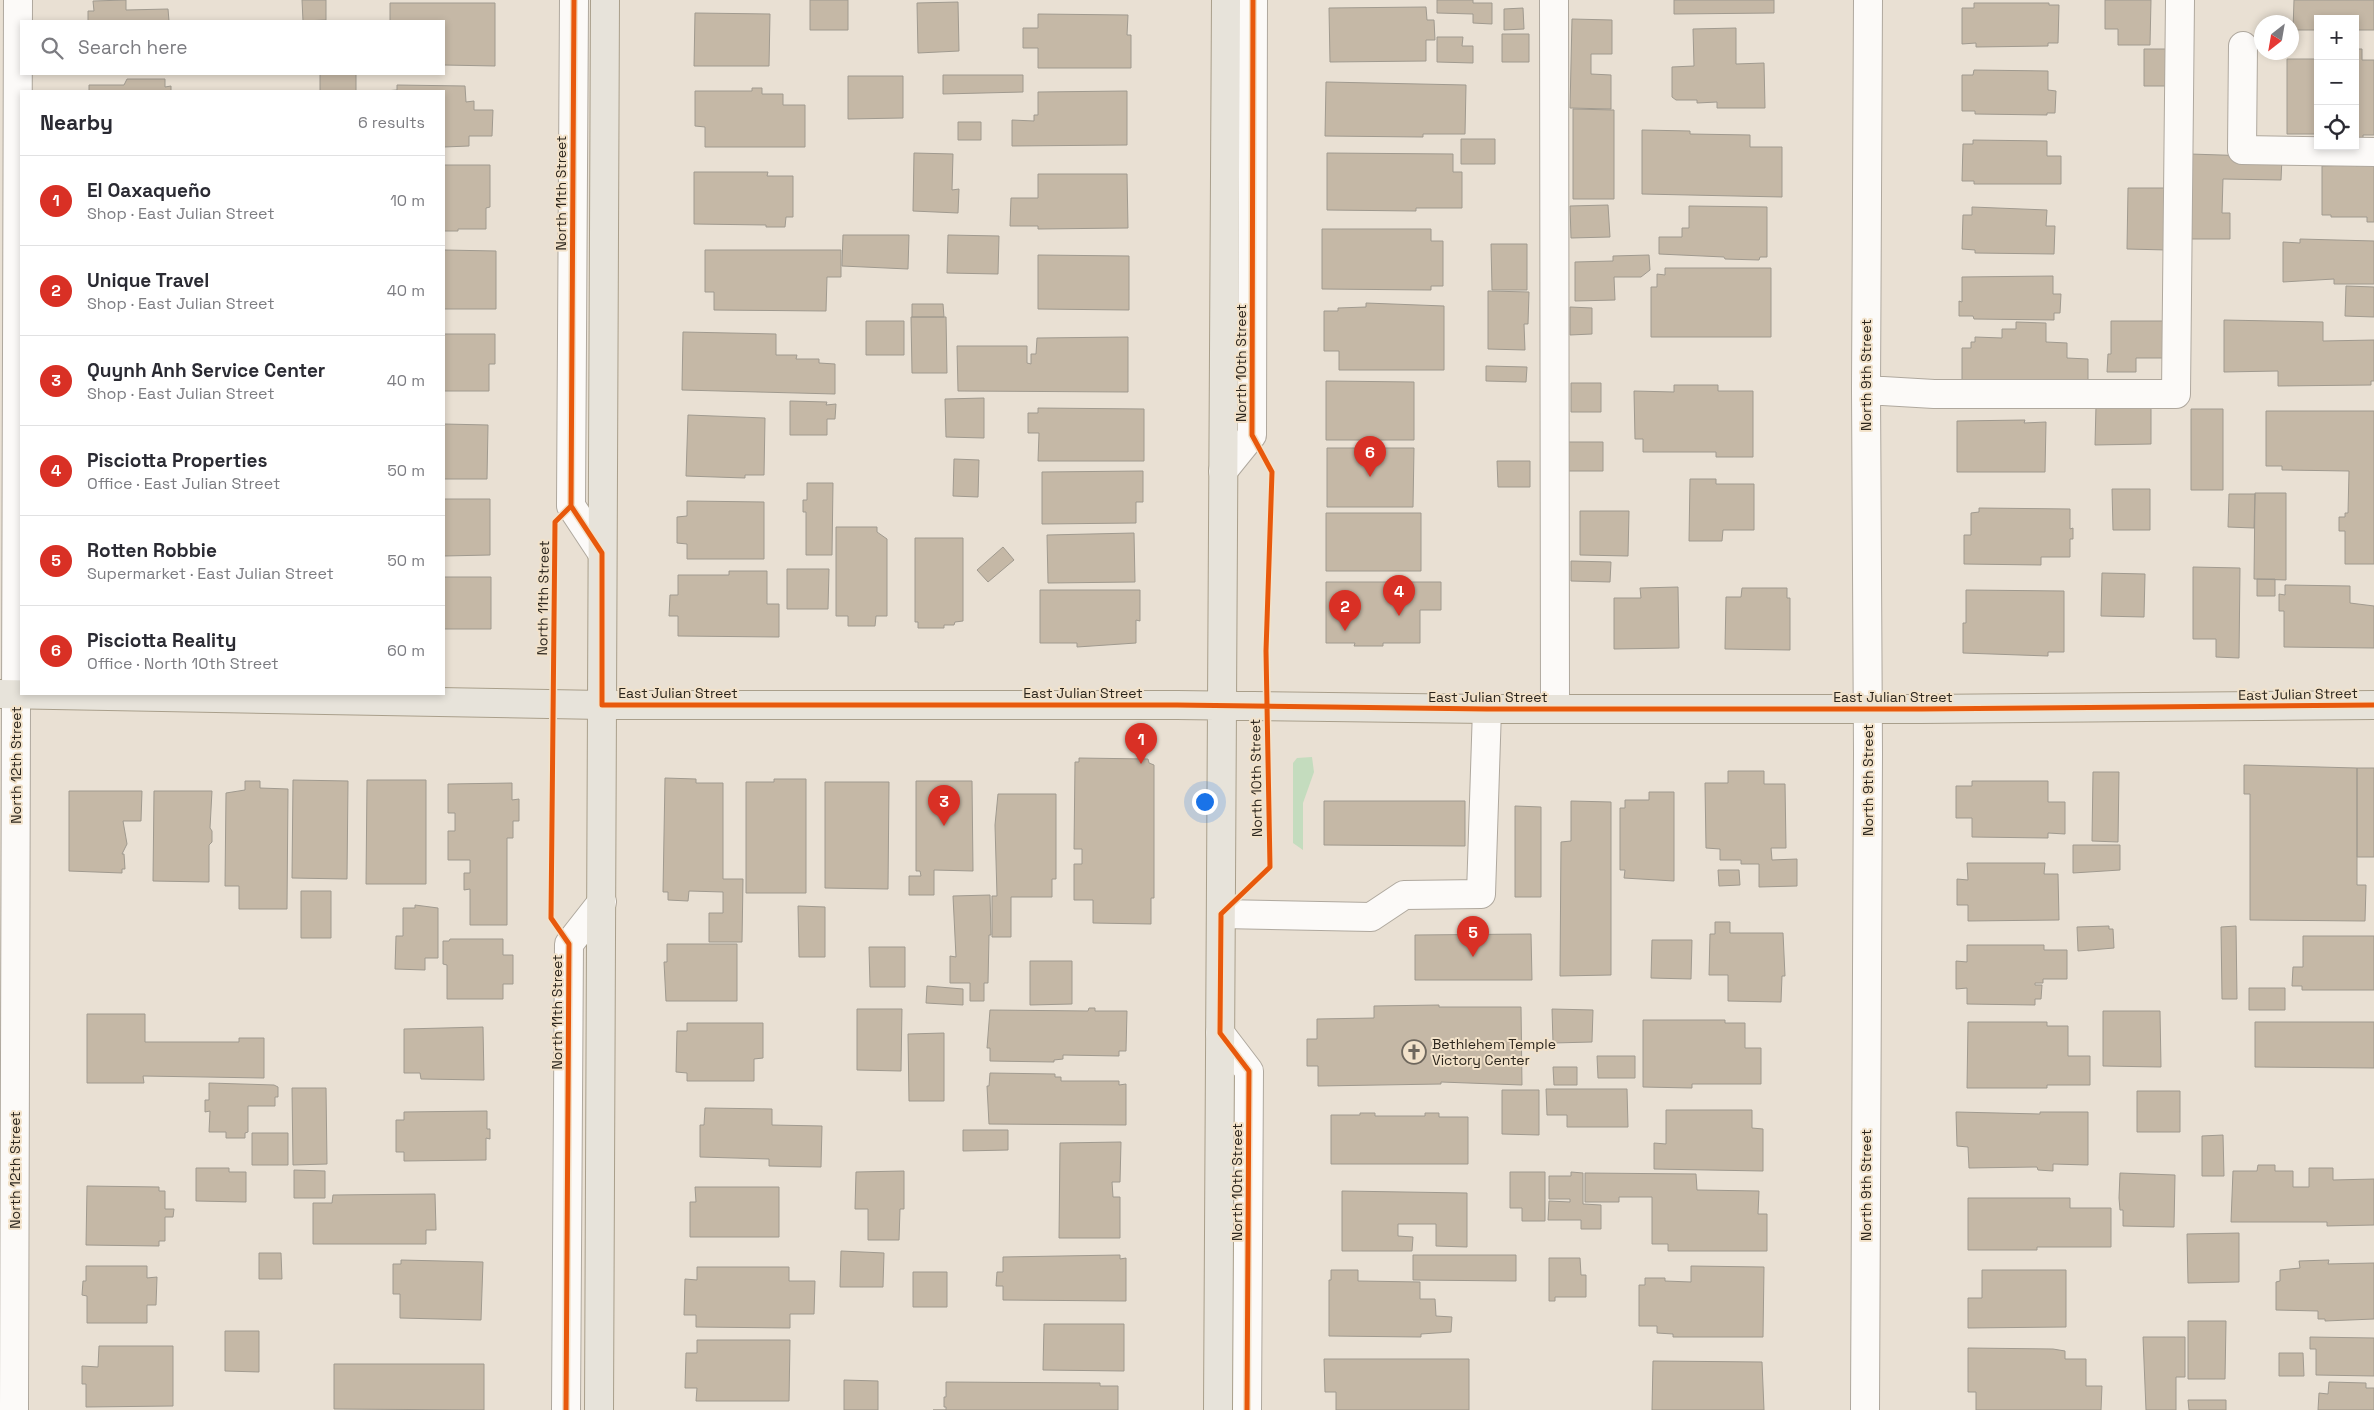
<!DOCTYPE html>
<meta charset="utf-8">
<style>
:root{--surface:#fff;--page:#f7f7f7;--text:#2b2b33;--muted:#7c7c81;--line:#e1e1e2;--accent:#d93025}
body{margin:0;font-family:"Space Grotesk",sans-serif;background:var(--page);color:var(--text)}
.controls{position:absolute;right:15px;top:15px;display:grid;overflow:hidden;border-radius:0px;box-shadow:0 2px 8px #0003}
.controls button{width:45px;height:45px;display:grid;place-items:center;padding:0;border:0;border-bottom:1px solid var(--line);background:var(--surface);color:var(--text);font:25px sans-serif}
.compass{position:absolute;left:2254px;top:15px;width:45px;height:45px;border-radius:50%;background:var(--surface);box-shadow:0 2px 8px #0003;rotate:211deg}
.you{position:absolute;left:1204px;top:801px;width:18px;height:18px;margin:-12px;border:4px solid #fff;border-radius:50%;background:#1a73e8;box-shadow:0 0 0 8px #1a73e833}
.badge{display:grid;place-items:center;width:32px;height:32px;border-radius:50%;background:var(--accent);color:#fff;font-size:16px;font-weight:700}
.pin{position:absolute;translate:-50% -41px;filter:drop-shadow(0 1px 2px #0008)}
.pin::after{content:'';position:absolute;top:26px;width:18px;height:15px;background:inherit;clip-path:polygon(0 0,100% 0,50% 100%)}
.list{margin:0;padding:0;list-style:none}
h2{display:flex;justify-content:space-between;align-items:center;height:65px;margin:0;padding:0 20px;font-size:21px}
h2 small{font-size:16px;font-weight:400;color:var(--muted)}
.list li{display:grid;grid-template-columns:32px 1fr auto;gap:15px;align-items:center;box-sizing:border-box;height:90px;padding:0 20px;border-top:1px solid var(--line)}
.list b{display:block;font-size:19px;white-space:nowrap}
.list p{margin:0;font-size:16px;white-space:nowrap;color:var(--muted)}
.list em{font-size:16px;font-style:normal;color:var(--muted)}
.icon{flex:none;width:28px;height:28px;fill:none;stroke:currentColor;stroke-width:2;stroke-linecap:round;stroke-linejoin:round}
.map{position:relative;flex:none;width:2374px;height:1410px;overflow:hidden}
.search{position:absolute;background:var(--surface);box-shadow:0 2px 8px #0003;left:20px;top:20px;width:425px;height:55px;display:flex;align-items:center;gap:12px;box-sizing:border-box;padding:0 18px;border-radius:0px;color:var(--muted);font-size:19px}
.panel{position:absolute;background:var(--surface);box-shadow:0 2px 8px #0003;left:20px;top:90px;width:425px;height:605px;border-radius:0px}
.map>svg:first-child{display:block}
</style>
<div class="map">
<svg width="2374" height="1410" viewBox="0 0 2374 1410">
<rect width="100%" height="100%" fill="#e9e0d3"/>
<path fill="#c4dcbe" d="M1312,757L1314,772L1303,803V850L1293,843V763L1297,758Z"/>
<path fill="#c5b8a6" stroke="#a09a8f" d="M126,0V10L168,9L169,21H88V11H94L93,1Z
M302,0H326V20L303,21Z
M810,0H848V30H810Z
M1437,0H1473V3H1492V24L1473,23V14L1437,13Z
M1674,0H1774V13L1674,14Z
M2105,0H2151L2150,45H2118V29H2105Z
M2294,0H2374V30H2355V19H2318V30H2293Z
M958,2L959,51L918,53L917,3Z
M390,3H495V66L444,65V21H390Z
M1974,3H2049V5H2059L2058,43H2048V46L1976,47V43L1962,44V8H1974Z
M1426,7L1427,20H1434L1435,40H1426V61L1330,62L1329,8Z
M1523,8L1524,29L1504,30V9Z
M695,13L770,14L769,66H694Z
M1038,14L1128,15L1127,35H1131V68H1038V48H1023V28H1038Z
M1572,19L1612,20V54H1591V74L1611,75V109L1570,108Z
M1736,28V64L1764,63L1765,108H1717V102L1697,103V100H1676L1672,97V67L1694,66L1693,29Z
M1502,34H1529V62H1502Z
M1437,37H1463L1462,46H1473V63L1437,62Z
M2144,49H2169V86H2144Z
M2355,49H2362V60H2374V135H2363V145L2355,146Z
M2287,59H2318V134H2287Z
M1974,70L2048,71V90L2056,91L2055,113H2047V115L1975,114V111H1962V75H1973Z
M320,74H356V91H320Z
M943,75H1023V92L943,94Z
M848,76H903V118L848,119Z
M127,79H165V87L171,86V91H89V85H124Z
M1326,82L1466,85L1465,134H1423V137L1325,136Z
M397,85L465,86L466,102L474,101V110H493L492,136H469V146L444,147V91H385L397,90Z
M752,88H762V94H783V105H805V147H705V127L695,126V91H752Z
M1127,91V145L1012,146V120L1034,121V115H1038V92Z
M1573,109L1614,110V199H1573Z
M958,122H981V140H958Z
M1642,130L1690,131V134L1750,135V147H1782V197L1642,194Z
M1461,139H1495V164H1461Z
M1973,140L2047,141V156H2061V184H1974V181H1962L1963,144H1973Z
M914,153L953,154L952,190L959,189L958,213L913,211Z
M1327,153L1453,154V172H1462V208H1416V211L1327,210Z
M2190,154L2282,157L2281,180L2223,179L2222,213H2230V239H2189Z
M2347,158L2356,159V166L2362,165L2374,159V222H2367V217H2331V215H2322V166L2347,165Z
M444,165H490V207L486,208V229H458V231H444Z
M694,172H768L767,176H793V217H786L785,227H766V225L694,224Z
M1038,174H1127L1128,228L1038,229V226H1010L1011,198H1038Z
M2128,188H2167V250L2127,249Z
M1608,205L1610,237L1571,238L1570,206Z
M1689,206L1767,207V257H1760L1759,260L1725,259L1724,257L1659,254V237H1682V228H1689Z
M1972,207L2047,210L2046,226H2055L2054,254L1975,253V250L1962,249L1963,215H1972Z
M1322,229H1431V241H1443V286H1431V290L1322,289Z
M843,235H909L908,269L842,266Z
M948,235L999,236L998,274L947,273Z
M2300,239L2374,241V284H2334V279L2283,282V242L2300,243Z
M1491,244H1527V290H1492Z
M444,250L496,251V309H444Z
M705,250H841V277H827L826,311L714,310V292H705Z
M1038,255L1129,256V310L1038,309Z
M1649,255L1650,270L1641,277H1614L1615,300L1575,301V262L1613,261V256Z
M1665,268H1771V337H1651V287H1657V274L1665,275Z
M2053,276V294H2061L2060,313H2054V320L1974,319L1973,316H1959V301L1962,302V277Z
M2346,286L2374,287V317L2345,316Z
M1488,291L1529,292L1528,324H1524L1525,350L1488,349Z
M1366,303L1444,306V370H1339V351H1324V311H1338V308L1366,307Z
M912,304H943L944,317H912Z
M1570,307L1592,308V334L1570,335Z
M911,317H946L947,373H912Z
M2224,320L2323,322V341L2374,340V381H2371V385L2278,386V371L2224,372Z
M866,321H904V355H866Z
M2111,321H2167V358H2136V372H2107L2108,354H2111Z
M2016,322L2046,323V342L2067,343V358L2088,359V387L1962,384V348H1971V342H1975V337L2002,338V329H2016Z
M683,332L776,334V355H797L796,359H819V363L835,364V394L682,390Z
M444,334H495V364H489V391H444Z
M1128,337V392L958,391L957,346H1027V363L1031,364V354H1036L1037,338Z
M1486,366L1527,367L1526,382L1486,381Z
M1326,381L1414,382V440H1326Z
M1571,383H1601V412H1571Z
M1674,385H1718V391H1753V457H1716V452H1643V439H1635L1634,391L1674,392Z
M984,398V438L946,437L945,399Z
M790,401L827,402L826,405L836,404L835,419H827V435H790Z
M2096,406H2151V444L2095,445Z
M1038,408L1144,409V461H1038L1039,433H1028V413H1038Z
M2191,409H2223V490H2191Z
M2266,411H2374V564H2345V531H2339V517H2345V513H2348L2349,471L2282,470V466H2266Z
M688,415L765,418L764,475H745V478L686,476Z
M2025,420L2024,423L2046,422L2045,472H1957V421Z
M444,424L488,425L487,479H444Z
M1568,442H1603V471H1568Z
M1327,448H1414L1413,507H1327Z
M954,459L979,460L978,497L953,496Z
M1497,461H1530V487H1498Z
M1143,471V502H1136V523L1042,524V472Z
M1690,479H1716V484H1754V530H1723L1722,541H1689Z
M807,483H833L832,555H806V512H803V500H807Z
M2112,489H2150V530H2113Z
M2255,493H2286V580L2254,579Z
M2229,494H2255L2254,528L2228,527Z
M444,499H490V555L444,556Z
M687,501L764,502V559H687V544L677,543V517L687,516Z
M1979,508L2070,509V529L2073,528V539H2070V557H2041V565L1964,564V535H1971V513L1979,512Z
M1580,511H1629L1628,556L1580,555Z
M1326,513H1421V571H1326Z
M836,527H877V532L887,539V616H876L875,626H848V616H836Z
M1134,533L1135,582L1048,583L1047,535Z
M915,538H963V621L955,622L954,625H944V628H918V622H915Z
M1003,547L1014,560L988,582L977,570Z
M1571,561L1611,562L1610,582L1571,581Z
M2193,567L2240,568L2239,658L2216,657V639H2193Z
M787,569H829L828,609H787Z
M729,571H767V604H779V637L678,636V616H669L670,595H678V575H729Z
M2102,573L2145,574L2144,617L2101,616Z
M444,577H491V629H444Z
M2257,579H2275V596H2257Z
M1326,582H1441V610H1420V643H1383V646H1354L1355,643H1326Z
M2285,585L2350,586V603L2374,606V648L2284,647V611H2279V594L2285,595Z
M1678,587L1679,648L1614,649V598H1641L1640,588Z
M1742,588H1787V598H1790V650L1725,649L1726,597H1741Z
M1040,590H1140V621L1136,620V643L1077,647V643H1040Z
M1966,590L2064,591V652H2048V656L1963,653V623H1966Z
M1079,758L1148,759L1149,763L1154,765V898H1151V924L1093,923V900H1074V864H1082V849H1074L1075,762H1079Z
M2244,765L2357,768V885H2366L2365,921L2250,920V794H2244Z
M2357,768H2374V857H2357Z
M1728,771H1764V784H1785L1786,848H1771L1772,860L1797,859V886L1759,887V864H1741V860H1720V849L1706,848L1705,783H1728Z
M2093,772H2119L2118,842L2092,841Z
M665,778L696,779V783H723V879H743L742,942H709V913H723V892L689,891L688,901L668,900V892H663Z
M774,779H806V893H746V782H774Z
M293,780L348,781L347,879L292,878Z
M367,780H426V884H366Z
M245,781H260V788L288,789L287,909H239V886H225L226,793L245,790Z
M916,781H972L973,871L934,870V895H909V876H921L920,871H916Z
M1972,781H2048V802H2065V834L2048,833V838L1972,837V818H1956V786H1972Z
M825,782H889L888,889L825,888Z
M512,783V800L519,799V821H513V838H507V925H470V889L464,890V873H470V860H448V831H455V813H448V784Z
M69,791H142L141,821H123L127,844L122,854H124L125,869H122V873L69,871Z
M154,791H212L210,828L212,831V842L209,845V882L153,881Z
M1649,792H1674V881L1624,878L1625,870H1620V808H1625V800H1649Z
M998,794H1056V879H1052V897H1011V937H992V896H997L995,825Z
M1324,801H1465V846L1324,845Z
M1571,801L1611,802V975L1560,976L1561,842L1571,841Z
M1515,806L1541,807V897H1515Z
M2073,845H2120V870L2073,873Z
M1967,863H2045L2044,874H2058L2059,920L1968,921V905H1957V879L1968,880Z
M1718,870H1739L1740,885L1719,886Z
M301,891H331V938H301Z
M990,895L991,935H989L988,983H984V1001H970V983H950V956L956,957L953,896Z
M415,905L438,908V958H425V970L395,969L396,936H403V908H415Z
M798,906L825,907V957H799Z
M1715,922H1730V933H1783L1785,976H1782L1781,1002L1728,1001V975H1709L1710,934H1715Z
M2109,926V929H2113L2114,948L2078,951L2077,927Z
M2236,926L2237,999H2222L2221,927Z
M1531,934L1532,980H1415V935Z
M2303,936H2374V990H2302V986H2292L2293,967H2303Z
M450,939H503V955H513V984H503V999H447V965L443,964V941H449Z
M1652,940H1692L1691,979L1651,978Z
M667,944H737V1001H666L664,962H667Z
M1967,945H2044V950H2067V979H2043V983H2035V985H2042L2041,999H2035V1005L1967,1004V988L1956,989V961L1967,962Z
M869,947H905V987H870Z
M1030,961H1072V1004L1030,1005Z
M927,986L963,989V1005L926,1003Z
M2249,988H2285V1010H2249Z
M1439,1005V1007H1521L1522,1085L1441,1082V1084L1318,1086V1066H1307V1039H1317V1019L1374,1018V1006Z
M1089,1008H1095V1011H1127L1126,1051H1119V1056L1063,1055V1059L1054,1060V1062L990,1061V1048H987L990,1010L1088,1011Z
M857,1009H902L901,1071L857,1070Z
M1552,1009L1593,1010L1592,1042L1553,1043Z
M2103,1011H2160L2161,1067L2103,1066Z
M87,1014H145V1042H239V1038H264V1078L143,1076L144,1083H87Z
M1643,1020H1725V1023H1745V1048H1761V1084H1692V1088L1643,1087Z
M1968,1022H2047V1026H2068V1056H2090V1085H2047V1088H1967Z
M2255,1022H2374V1068L2255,1067Z
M687,1023H763V1058L754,1059V1081H687V1073L676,1072L677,1031H687Z
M483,1027L484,1080L421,1079L420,1073H404V1029Z
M944,1033V1101H909L908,1034Z
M1597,1056H1635V1078H1598Z
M1553,1067H1577V1085H1554Z
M990,1073L1055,1074V1077H1061V1081H1119V1085L1126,1084V1125L989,1124L987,1086H989Z
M209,1083L274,1085L278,1087V1097H275V1106H248V1132L245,1133V1138H226V1132H209L210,1111L205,1112V1100H209Z
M292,1088H326L327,1164L293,1165Z
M1546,1089H1627L1628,1127H1567V1115H1547Z
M1502,1090H1539V1135L1502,1134Z
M2137,1091H2180V1132H2137Z
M705,1108L772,1109V1125L822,1126L821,1167L769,1166V1159L700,1157V1125H704Z
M1666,1110H1752V1128L1763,1129V1171L1654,1169V1143L1666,1144Z
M487,1111V1129H490V1139L486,1138V1160L404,1161V1152H396V1120H404V1112Z
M1956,1112L2040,1114V1112H2088V1165L2053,1164V1171L2038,1170L2037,1167L1969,1168L1968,1147L1957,1146Z
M1360,1113H1375V1116H1425V1113H1439V1117H1468V1164H1331V1115H1360Z
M963,1130H1008V1150L963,1151Z
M252,1133H288V1165H252Z
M2223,1135L2224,1176H2202V1136Z
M1121,1142L1120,1182H1112L1113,1197H1120V1238H1059L1060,1143Z
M2258,1165H2275V1171H2293V1187H2309V1168H2333V1180L2374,1179V1225L2327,1226V1222H2231L2233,1171H2257Z
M196,1168H229V1172H246V1202L196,1201Z
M294,1170L325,1171V1198H294Z
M904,1171V1209H900L899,1240H868V1209H855L856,1172Z
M1510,1172H1545V1221H1522V1208H1510Z
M1571,1172L1583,1173V1204L1601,1205V1229H1581V1220H1548L1549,1201L1570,1202V1199H1549V1176H1571Z
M1585,1173L1696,1174L1697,1190L1759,1191L1758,1214H1767V1251H1668V1244H1652V1197H1619V1202H1585Z
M2120,1173L2175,1175L2174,1227L2123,1226V1210H2120L2119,1198Z
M87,1186L159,1187V1191H165V1209H174L173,1217H165V1241H159V1246L86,1245Z
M695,1187H779V1237H690V1202H696Z
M1342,1191L1467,1193V1247L1436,1246V1224H1398V1236L1413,1237L1412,1251H1342Z
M435,1194L436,1230H426V1244H313V1203H332L333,1195Z
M1968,1198H2070V1208H2111V1247H2037V1250H1968Z
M2239,1233V1282L2188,1283L2187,1234Z
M841,1251L884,1253L883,1287H840Z
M259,1253H281L282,1279H259Z
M1120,1255V1259L1126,1258V1301L1003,1300V1286H996L997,1272H1003V1257Z
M1413,1255H1516V1281L1413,1280Z
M1549,1258H1580L1581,1275H1586V1297H1555V1301H1549Z
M401,1260L483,1262L481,1320L400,1318V1294H393V1264H401Z
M2329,1260L2328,1264L2374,1263V1319L2325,1321V1319H2318V1311L2276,1310V1282L2280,1281V1270L2300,1268L2299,1261Z
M86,1266H147V1278L157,1277L156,1305H147V1323H87V1296L82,1295L83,1281H86Z
M1691,1266L1764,1267L1763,1337H1673V1334L1657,1333V1326H1639V1285H1645V1278H1665V1281L1691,1282Z
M697,1267H789V1281H815L814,1314H790V1328L696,1327V1315H684L685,1279L697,1280Z
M1331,1270H1358V1281L1420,1282V1299H1435L1436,1316L1452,1317L1451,1332L1421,1334V1337L1329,1336V1280H1331Z
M1982,1270H2066V1327L1968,1328V1298H1982Z
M913,1272H947V1307H913Z
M2188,1321H2226L2225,1379H2188Z
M1044,1324H1124V1371L1043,1370Z
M225,1331H259V1372L225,1371Z
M2143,1337H2185V1377H2176V1410H2146Z
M2310,1337L2374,1338V1376L2316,1375V1349H2310Z
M697,1340H790L789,1401H696L697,1388H685L686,1353H697Z
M99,1346H173V1406L86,1407V1384H82V1366L98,1367Z
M1968,1348L2053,1349L2065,1351V1359H2086V1386H2102L2101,1410H1976V1392H1968Z
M2279,1353H2303L2304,1376H2279Z
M1324,1359H1469V1410H1336V1392H1325Z
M1653,1361L1762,1362L1764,1410H1652Z
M334,1364H484V1410L334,1409Z
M844,1380L878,1381V1410H844Z
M946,1382L1100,1383V1386H1118V1410H933H946V1407H944V1397H946Z
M2329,1382L2366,1383V1388H2374V1410H2318L2319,1393L2328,1394Z
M2188,1400H2226V1410H2189Z"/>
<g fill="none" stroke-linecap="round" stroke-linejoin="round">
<g stroke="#afa89e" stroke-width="30">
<path id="minor" d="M574,0L571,506L602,553
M1554,0L1555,708
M2243,46L2242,150L2374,152
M1866,390L1934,394H2176L2180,0
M1223,471L1252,435L1253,0
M1221,914L1371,917L1404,895L1481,894L1487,709
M1220,1033L1249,1071L1247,1410
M14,1410L18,0
M566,1410L569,944L602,902
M1865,1410L1868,753L1866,390L1868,0"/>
</g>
<g stroke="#a99f8b" stroke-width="30">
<path id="major" d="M0,694L602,705H1177L1487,709H1921L2374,705
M599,1410L605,0
M1218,1410L1226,0"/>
</g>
<use href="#minor" stroke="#fcfaf8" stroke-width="28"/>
<use href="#major" stroke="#e7e3da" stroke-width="28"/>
<g stroke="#f2e2ca" stroke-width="8">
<path id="cycleway" d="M574,0L571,506L602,553V705H1177L1487,709H1921L2374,705
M566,1410L569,944L551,918L555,522L571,506
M1247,1410L1249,1071L1220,1033L1221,914L1270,867L1266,651L1272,472L1252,435L1253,0"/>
</g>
<use href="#cycleway" stroke="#e8590c" stroke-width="5"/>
</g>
<defs>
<g id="church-ring" transform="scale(1.25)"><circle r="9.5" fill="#f2e2ca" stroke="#6e675d" stroke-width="1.5"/><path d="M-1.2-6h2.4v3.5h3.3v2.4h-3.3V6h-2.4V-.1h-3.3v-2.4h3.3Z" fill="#6e675d"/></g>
</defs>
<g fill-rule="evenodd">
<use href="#church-ring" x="1414" y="1052"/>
</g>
<g text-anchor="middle" stroke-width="4" stroke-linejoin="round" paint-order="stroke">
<g font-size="14" fill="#2c261d" stroke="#f2e2ca">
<text transform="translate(561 193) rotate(-90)" y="5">North 11th Street</text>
<text transform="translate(1241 363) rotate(-90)" y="5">North 10th Street</text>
<text transform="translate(1866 375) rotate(-90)" y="5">North 9th Street</text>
<text transform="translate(543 598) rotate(-89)" y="5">North 11th Street</text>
<text x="678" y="698">East Julian Street</text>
<text x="1083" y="698">East Julian Street</text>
<text transform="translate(2298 694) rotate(-1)" y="5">East Julian Street</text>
<text x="1488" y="702">East Julian Street</text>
<text x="1893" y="702">East Julian Street</text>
<text transform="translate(16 765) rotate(-90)" y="5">North 12th Street</text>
<text transform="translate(1256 778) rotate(-91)" y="5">North 10th Street</text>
<text transform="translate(1868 780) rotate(-90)" y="5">North 9th Street</text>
<text transform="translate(557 1012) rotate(-90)" y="5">North 11th Street</text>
<text transform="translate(15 1170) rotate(-90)" y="5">North 12th Street</text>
<text transform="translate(1237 1182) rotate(-90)" y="5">North 10th Street</text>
<text transform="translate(1866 1185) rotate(-90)" y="5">North 9th Street</text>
</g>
<g font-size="14" fill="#2c261d" stroke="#f2e2ca" text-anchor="start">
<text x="1432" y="1049">Bethlehem Temple<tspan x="1432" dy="16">Victory Center</tspan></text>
</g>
</g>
</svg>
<div class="controls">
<button>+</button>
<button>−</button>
<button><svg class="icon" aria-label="locate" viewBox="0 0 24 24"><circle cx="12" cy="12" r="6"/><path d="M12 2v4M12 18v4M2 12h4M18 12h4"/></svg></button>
</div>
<svg class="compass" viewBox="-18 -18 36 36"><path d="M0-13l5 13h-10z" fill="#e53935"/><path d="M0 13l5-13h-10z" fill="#7c7c81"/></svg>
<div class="you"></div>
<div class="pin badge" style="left:1141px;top:764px">1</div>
<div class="pin badge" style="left:1345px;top:631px">2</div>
<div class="pin badge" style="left:944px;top:826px">3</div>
<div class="pin badge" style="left:1399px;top:616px">4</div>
<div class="pin badge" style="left:1473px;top:957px">5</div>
<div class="pin badge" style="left:1370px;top:477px">6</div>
<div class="search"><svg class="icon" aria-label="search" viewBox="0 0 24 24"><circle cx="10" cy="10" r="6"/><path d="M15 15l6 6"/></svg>Search here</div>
<section class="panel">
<h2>Nearby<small>6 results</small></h2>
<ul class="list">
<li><span class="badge">1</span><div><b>El Oaxaqueño</b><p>Shop · East Julian Street</p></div><em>10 m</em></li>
<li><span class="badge">2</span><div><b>Unique Travel</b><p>Shop · East Julian Street</p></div><em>40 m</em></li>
<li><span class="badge">3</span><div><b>Quynh Anh Service Center</b><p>Shop · East Julian Street</p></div><em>40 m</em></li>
<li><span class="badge">4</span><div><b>Pisciotta Properties</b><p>Office · East Julian Street</p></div><em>50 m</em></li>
<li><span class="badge">5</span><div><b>Rotten Robbie</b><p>Supermarket · East Julian Street</p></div><em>50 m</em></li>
<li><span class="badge">6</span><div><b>Pisciotta Reality</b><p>Office · North 10th Street</p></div><em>60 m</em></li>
</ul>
</section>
</div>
